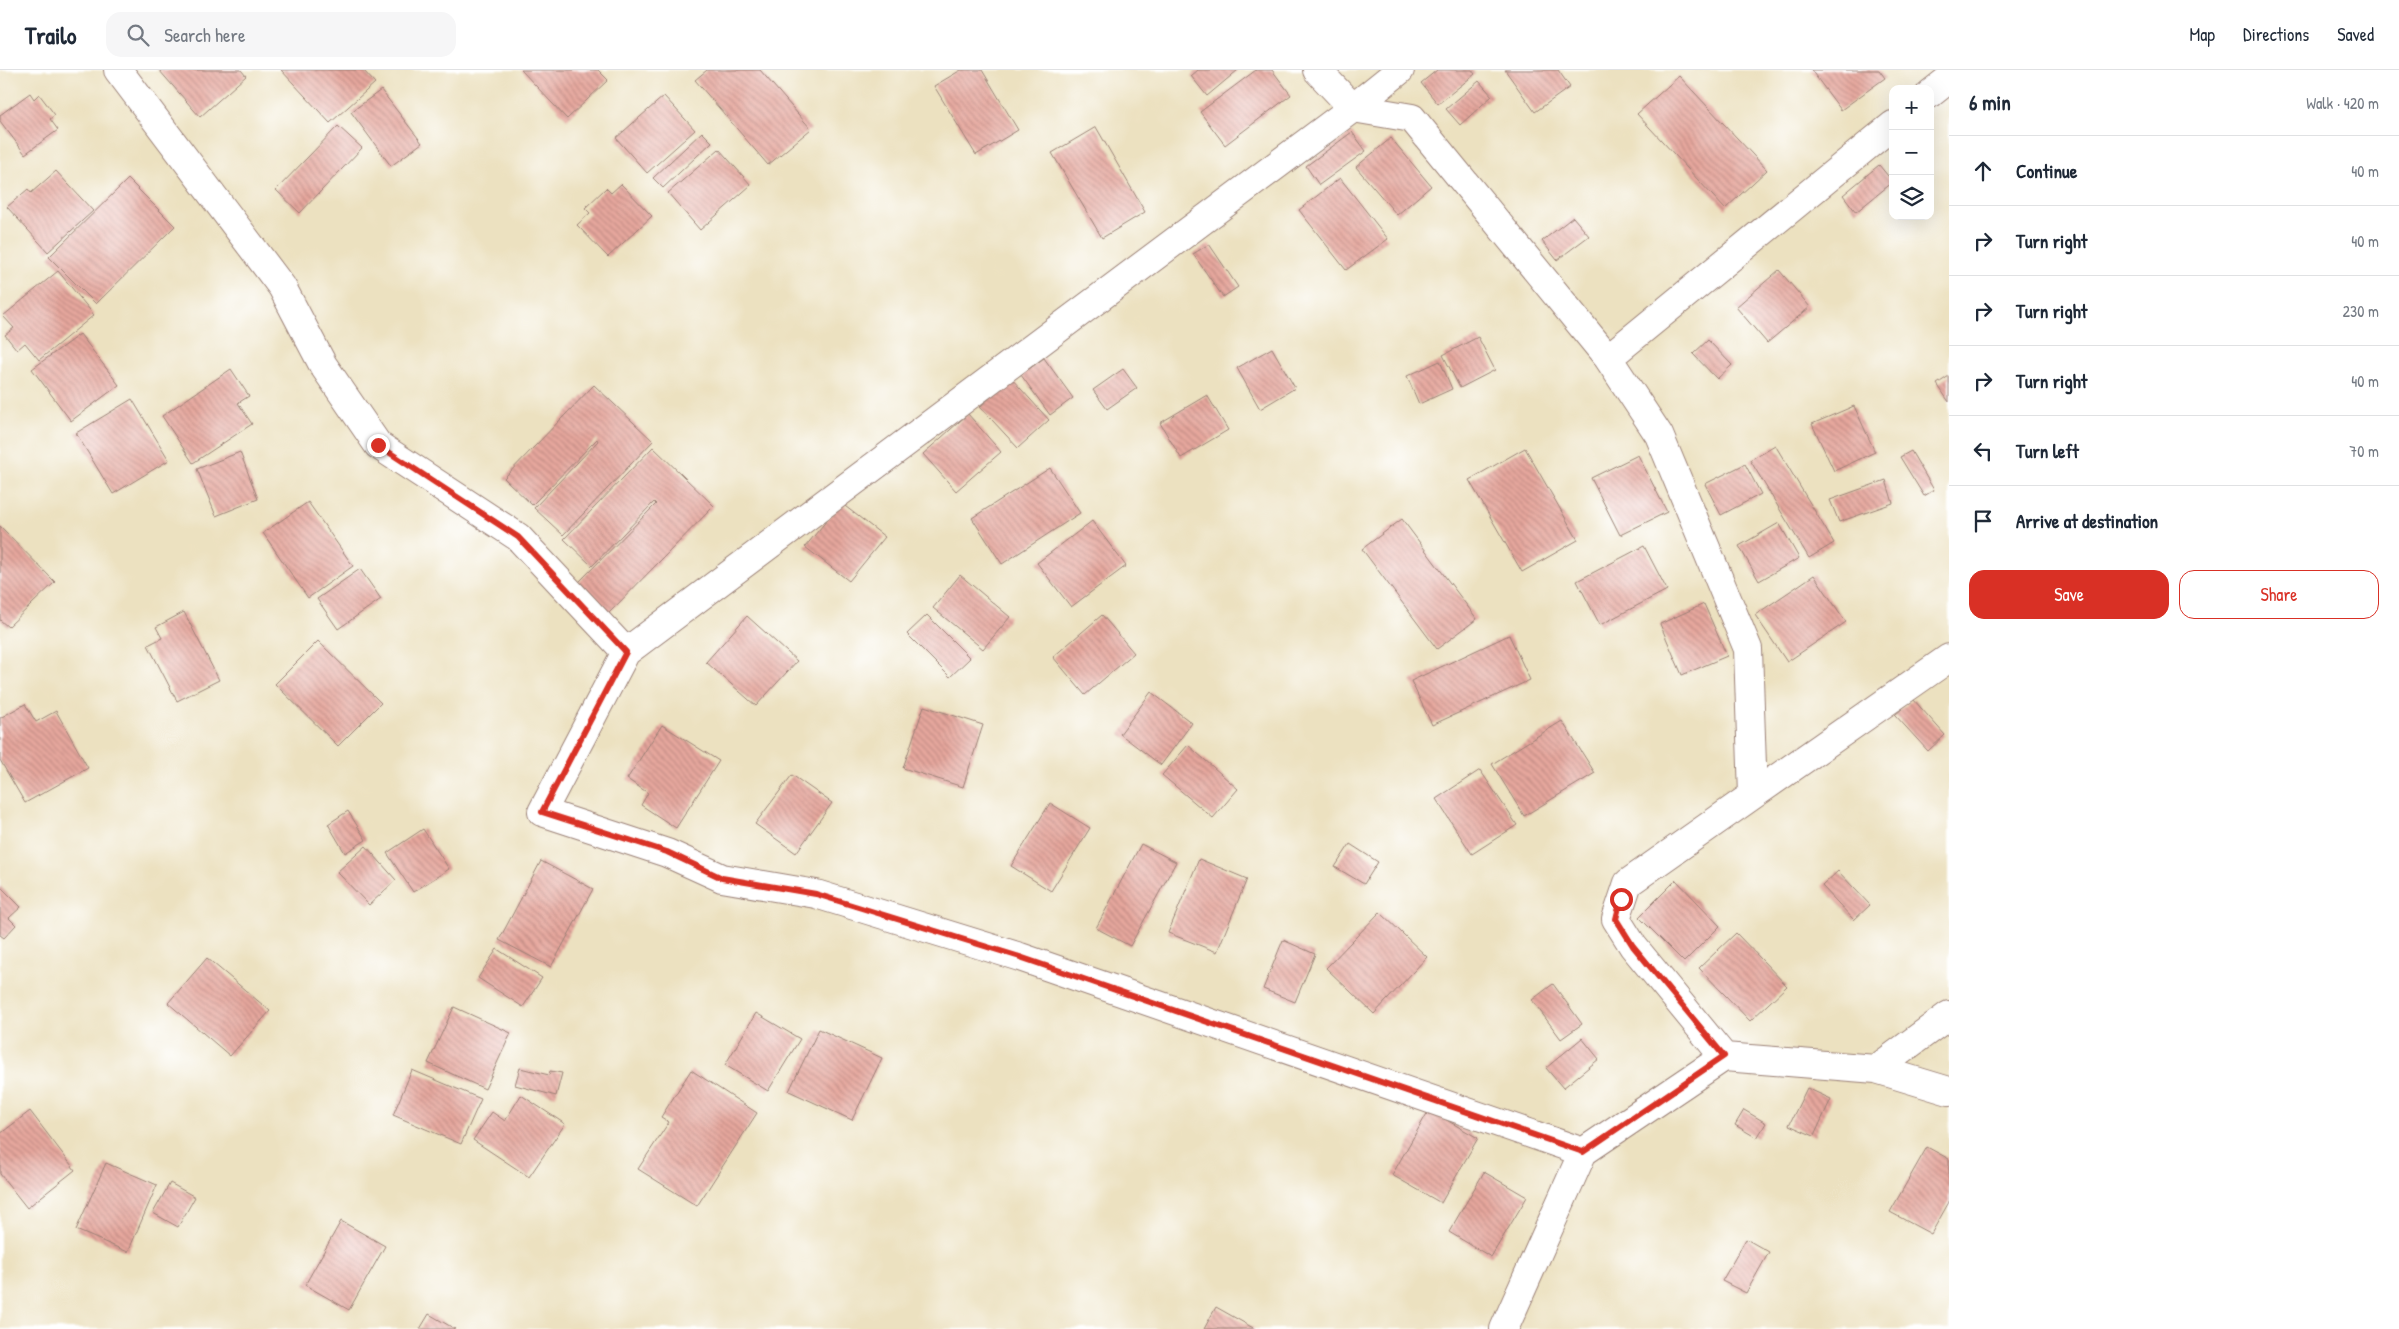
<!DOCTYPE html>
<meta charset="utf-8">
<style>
:root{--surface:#fff;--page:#f6f6f7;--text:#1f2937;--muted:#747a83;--line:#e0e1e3;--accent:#d93025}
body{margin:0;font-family:"Patrick Hand",sans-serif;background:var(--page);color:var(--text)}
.controls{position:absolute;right:15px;top:15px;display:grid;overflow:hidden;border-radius:10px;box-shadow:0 5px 20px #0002}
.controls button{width:45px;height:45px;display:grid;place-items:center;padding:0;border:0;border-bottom:1px solid var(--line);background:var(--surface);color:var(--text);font:25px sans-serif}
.stop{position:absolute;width:15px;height:15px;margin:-11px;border:4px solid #d93025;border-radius:50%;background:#fff}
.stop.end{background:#d93025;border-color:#fff;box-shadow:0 1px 5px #0008}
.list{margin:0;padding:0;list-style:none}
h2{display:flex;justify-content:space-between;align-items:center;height:65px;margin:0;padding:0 20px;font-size:21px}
h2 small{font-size:16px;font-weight:400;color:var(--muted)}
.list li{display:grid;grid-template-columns:32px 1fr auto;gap:15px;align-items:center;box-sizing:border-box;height:70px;padding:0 20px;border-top:1px solid var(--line)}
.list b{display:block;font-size:19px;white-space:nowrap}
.list em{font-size:16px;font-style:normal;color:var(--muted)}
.actions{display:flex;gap:10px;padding:15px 20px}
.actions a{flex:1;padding:11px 0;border:1px solid var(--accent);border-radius:15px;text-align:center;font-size:18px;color:var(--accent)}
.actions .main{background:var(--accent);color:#fff}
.icon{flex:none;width:28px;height:28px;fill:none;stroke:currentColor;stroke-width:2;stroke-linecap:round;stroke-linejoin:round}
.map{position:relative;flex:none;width:1949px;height:1259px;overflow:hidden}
header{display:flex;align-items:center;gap:30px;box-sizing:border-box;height:70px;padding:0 25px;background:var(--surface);border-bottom:1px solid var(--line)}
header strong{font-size:24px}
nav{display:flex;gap:28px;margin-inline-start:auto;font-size:18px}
.search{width:350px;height:45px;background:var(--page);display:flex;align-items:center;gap:12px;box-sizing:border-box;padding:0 18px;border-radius:15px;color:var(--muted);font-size:19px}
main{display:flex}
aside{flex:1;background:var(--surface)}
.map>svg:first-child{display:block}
</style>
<header>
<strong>Trailo</strong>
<div class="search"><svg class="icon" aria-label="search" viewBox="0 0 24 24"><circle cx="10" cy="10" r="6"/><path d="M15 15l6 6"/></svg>Search here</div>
<nav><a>Map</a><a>Directions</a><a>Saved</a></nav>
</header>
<main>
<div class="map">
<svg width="1949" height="1259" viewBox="0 0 1949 1259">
<defs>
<pattern id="building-back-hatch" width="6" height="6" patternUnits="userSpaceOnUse" patternTransform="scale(1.25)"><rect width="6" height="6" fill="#e6a79d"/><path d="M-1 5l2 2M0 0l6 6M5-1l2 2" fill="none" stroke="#bc8780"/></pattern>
</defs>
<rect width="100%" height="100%" fill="#fff"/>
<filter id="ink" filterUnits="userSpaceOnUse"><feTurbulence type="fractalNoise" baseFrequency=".02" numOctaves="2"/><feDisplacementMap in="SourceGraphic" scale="10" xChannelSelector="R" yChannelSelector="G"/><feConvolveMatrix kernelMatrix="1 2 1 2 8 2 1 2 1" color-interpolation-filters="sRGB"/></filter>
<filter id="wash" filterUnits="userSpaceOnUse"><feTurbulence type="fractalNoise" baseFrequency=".0096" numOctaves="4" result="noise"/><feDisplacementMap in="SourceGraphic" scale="20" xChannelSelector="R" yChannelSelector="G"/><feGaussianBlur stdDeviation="1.12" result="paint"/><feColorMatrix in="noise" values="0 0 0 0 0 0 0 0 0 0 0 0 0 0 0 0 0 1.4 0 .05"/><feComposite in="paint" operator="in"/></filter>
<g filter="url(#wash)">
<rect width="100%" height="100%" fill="#ece1c0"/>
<g id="blocks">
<path fill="url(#building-back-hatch)" d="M159,0H241L246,6L200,47Z
M281,0H363L375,13L330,53Z
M521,0H598L608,10L567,49Z
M707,0H760L811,59L768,95L695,10Z
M961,0H982L1018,60L976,85L934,16Z
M1198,0H1238L1207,26L1191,6Z
M1256,0H1272L1291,25L1225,75L1200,42Z
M1437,0H1472L1475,4L1438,34L1421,13Z
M1505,0H1558L1570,17L1535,42Z
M1811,0H1879L1885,8L1841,40Z
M1679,6L1767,100L1725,139L1637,44Z
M1479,11L1492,26L1460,55L1446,39Z
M381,20L422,73L391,96L351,42Z
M30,23L34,29L39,24L55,45L50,49L58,60L25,84L0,51V45Z
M664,26L695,60L647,103L616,68Z
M338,56L362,78L300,143L276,120Z
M1096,57L1145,142L1102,168L1052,83Z
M702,62L712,72L663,118L653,108Z
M1352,62L1366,81L1319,115L1306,96Z
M1391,68L1431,116L1397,145L1356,97Z
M719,79L751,115L700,160L668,123Z
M1879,95L1893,112L1856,142L1843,125Z
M56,101L93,141L48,182L7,137L28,119L31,123Z
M1340,108L1388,169L1346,200L1299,140Z
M128,109L175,156L96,234L49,187Z
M621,114L652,146L608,187L577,155L590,143L585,138L606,118L611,123Z
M1573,147L1589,166L1557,190L1542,171Z
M1209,174L1238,217L1223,227L1193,184Z
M1779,200L1810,237L1767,273L1736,237Z
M58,201L94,245L39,290L25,273L17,280L5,265L14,258L3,246Z
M80,264L119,315L71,351L32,299Z
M1478,267L1495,300L1460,318L1443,285Z
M1708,270L1732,295L1717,309L1693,284Z
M1272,278L1295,318L1260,339L1237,298Z
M1044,288L1073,328L1050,345L1021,305Z
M1440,291L1452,319L1419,334L1407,306Z
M231,299L249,326L238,333L252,354L193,393L162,346Z
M1123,299L1137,318L1107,339L1093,320Z
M1949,306V332L1937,314Z
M1011,308L1049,350L1018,378L980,337Z
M594,315L653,371L563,465L534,438L598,371L597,369L532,435L504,408Z
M1207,325L1228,360L1181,388L1160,353Z
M132,329L169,390L113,424L76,363Z
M1854,336L1875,382L1834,401L1812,354Z
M968,344L1001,382L956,421L923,384Z
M1775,375L1834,473L1809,488L1750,390Z
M653,377L714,436L608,544L577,514L656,434L654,432L592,496L564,469Z
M1525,378L1578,470L1522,502L1469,410Z
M1911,381L1934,420L1924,426L1900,387Z
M240,382L258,429L216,446L197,399Z
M1638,385L1667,442L1620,465L1591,408Z
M1745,394L1761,424L1721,445L1705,414Z
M1050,398L1080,443L1002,494L972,448Z
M1886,410L1893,433L1839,452L1830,430Z
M308,432L353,496L308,528L263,463Z
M841,433L885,467L849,511L805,477Z
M1402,449L1477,549L1437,579L1362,479Z
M1092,451L1126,496L1071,537L1037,493Z
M1779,453L1799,488L1759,511L1739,476Z
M0,456L55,512L8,557L0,550Z
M1644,476L1667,520L1600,555L1577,511Z
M360,499L381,529L338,559L317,529Z
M960,505L1010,547L983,579L933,538Z
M1814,505L1846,552L1787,592L1755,545Z
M1704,534L1727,586L1682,605L1660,554Z
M184,542L219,610L177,631L148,575L162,568L156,557Z
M927,545L970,588L950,607L907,564Z
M1102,545L1134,583L1085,625L1053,587Z
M747,546L797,591L756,636L706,592Z
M1509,565L1530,610L1432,655L1411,611Z
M318,571L381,633L338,676L275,614Z
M1151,622L1192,653L1161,695L1120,664Z
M1913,629L1945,665L1928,681L1895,645Z
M25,634L36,652L56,641L88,698L25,733L0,690V648Z
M924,636L983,655L963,717L903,698Z
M1562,651L1595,703L1524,746L1492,694Z
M662,655L719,691L676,758L641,735L648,723L627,709Z
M1188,675L1238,719L1213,748L1162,705Z
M1480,700L1517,755L1472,784L1436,729Z
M792,705L832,733L796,783L755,754Z
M1050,733L1090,758L1051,821L1011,796Z
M348,741L366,770L345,783L328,754Z
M423,759L449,799L413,822L387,783Z
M1141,774L1176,792L1130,876L1096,858Z
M1350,774L1378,792L1364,814L1335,797Z
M366,776L396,810L369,835L337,802Z
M1199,789L1247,809L1217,882L1168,863Z
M541,791L593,819L551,897L499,870Z
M1838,801L1870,835L1854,850L1822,816Z
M1676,810L1720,856L1684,892L1639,847Z
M0,816L21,837L9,848L16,855L4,868L0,865Z
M1380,842L1427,887L1374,944L1326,898Z
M1736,863L1787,916L1750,951L1699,898Z
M1283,870L1315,884L1295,932L1263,919Z
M497,879L542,908L523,937L478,908Z
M207,888L270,941L230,986L168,933Z
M1553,914L1582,954L1561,969L1532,930Z
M454,937L511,963L485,1019L428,993Z
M756,943L800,969L768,1021L725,995Z
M819,959L882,988L852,1050L789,1021Z
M1582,968L1599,989L1563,1018L1546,998Z
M520,998L549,1005L550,1001L562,1003L556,1026L515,1015Z
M412,1000L481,1029L461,1074L393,1045Z
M691,1000L757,1043L697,1136L638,1099L669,1052L661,1047Z
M1807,1018L1831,1029L1814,1066L1789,1055Z
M521,1025L565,1054L529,1107L473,1070L492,1042L505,1051Z
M1429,1040L1478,1068L1441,1133L1392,1105Z
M1744,1040L1766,1053L1757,1068L1735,1055Z
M30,1041L75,1100L27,1138L0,1104V1064Z
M1927,1077L1949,1089V1132L1931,1164L1890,1142Z
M106,1093L157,1115L128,1182L76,1160Z
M1484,1102L1527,1127L1491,1187L1449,1162Z
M170,1113L195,1127L178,1157L153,1143Z
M341,1151L385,1176L349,1240L305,1215Z
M1746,1169L1769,1182L1746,1223L1722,1211Z
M1216,1237L1255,1259H1204Z
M429,1244L455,1259H420Z"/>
</g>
</g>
<g filter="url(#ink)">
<use href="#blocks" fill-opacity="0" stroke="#9b8076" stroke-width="1"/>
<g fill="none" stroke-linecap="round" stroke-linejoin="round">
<g stroke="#9b8076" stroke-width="30">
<path id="minor" d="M118,0L282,217L323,295L378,375L518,467L626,582
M1317,0L1353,38L1400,0
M1930,24L1949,9
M1608,288L1893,55
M1949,588L1753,725L1748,579L1659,365L1608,288L1412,48L1353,38L626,582L542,742L667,783L722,808L816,824L1020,887L1583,1082L1724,987L1876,999L1949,1021
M1724,987L1633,876L1616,849L1628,813L1753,725
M1876,999L1949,945
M1504,1259L1583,1082"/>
</g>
<use href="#minor" stroke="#fff" stroke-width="28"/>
</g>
</g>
<g fill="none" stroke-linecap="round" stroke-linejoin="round" filter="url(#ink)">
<path stroke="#d93025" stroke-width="6" d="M378,375L518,467L626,582L542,742L667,782L722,808L816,824L1020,887L1583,1082L1724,986L1633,876L1616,849L1621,829"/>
</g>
</svg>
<div class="controls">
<button>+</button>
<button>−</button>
<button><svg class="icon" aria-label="layers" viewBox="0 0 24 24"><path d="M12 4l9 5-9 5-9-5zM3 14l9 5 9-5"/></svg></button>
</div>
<div class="stop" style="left:1621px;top:829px"></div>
<div class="stop end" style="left:378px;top:375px"></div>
</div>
<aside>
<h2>6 min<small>Walk · 420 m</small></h2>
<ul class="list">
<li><svg class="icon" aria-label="ahead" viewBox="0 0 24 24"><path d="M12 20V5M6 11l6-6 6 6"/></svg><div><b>Continue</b></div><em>40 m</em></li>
<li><svg class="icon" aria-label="right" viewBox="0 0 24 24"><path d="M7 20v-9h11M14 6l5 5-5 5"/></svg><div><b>Turn right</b></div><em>40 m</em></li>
<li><svg class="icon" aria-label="right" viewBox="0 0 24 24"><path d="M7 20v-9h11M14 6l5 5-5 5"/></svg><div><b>Turn right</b></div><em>230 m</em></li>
<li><svg class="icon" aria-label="right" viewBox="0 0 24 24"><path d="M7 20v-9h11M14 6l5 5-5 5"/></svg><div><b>Turn right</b></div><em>40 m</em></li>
<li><svg class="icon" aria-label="left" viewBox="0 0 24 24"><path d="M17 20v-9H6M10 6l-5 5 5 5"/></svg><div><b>Turn left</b></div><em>70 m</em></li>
<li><svg class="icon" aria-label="arrive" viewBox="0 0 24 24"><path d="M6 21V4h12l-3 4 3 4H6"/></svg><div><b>Arrive at destination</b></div></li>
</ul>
<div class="actions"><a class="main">Save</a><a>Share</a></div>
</aside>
</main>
